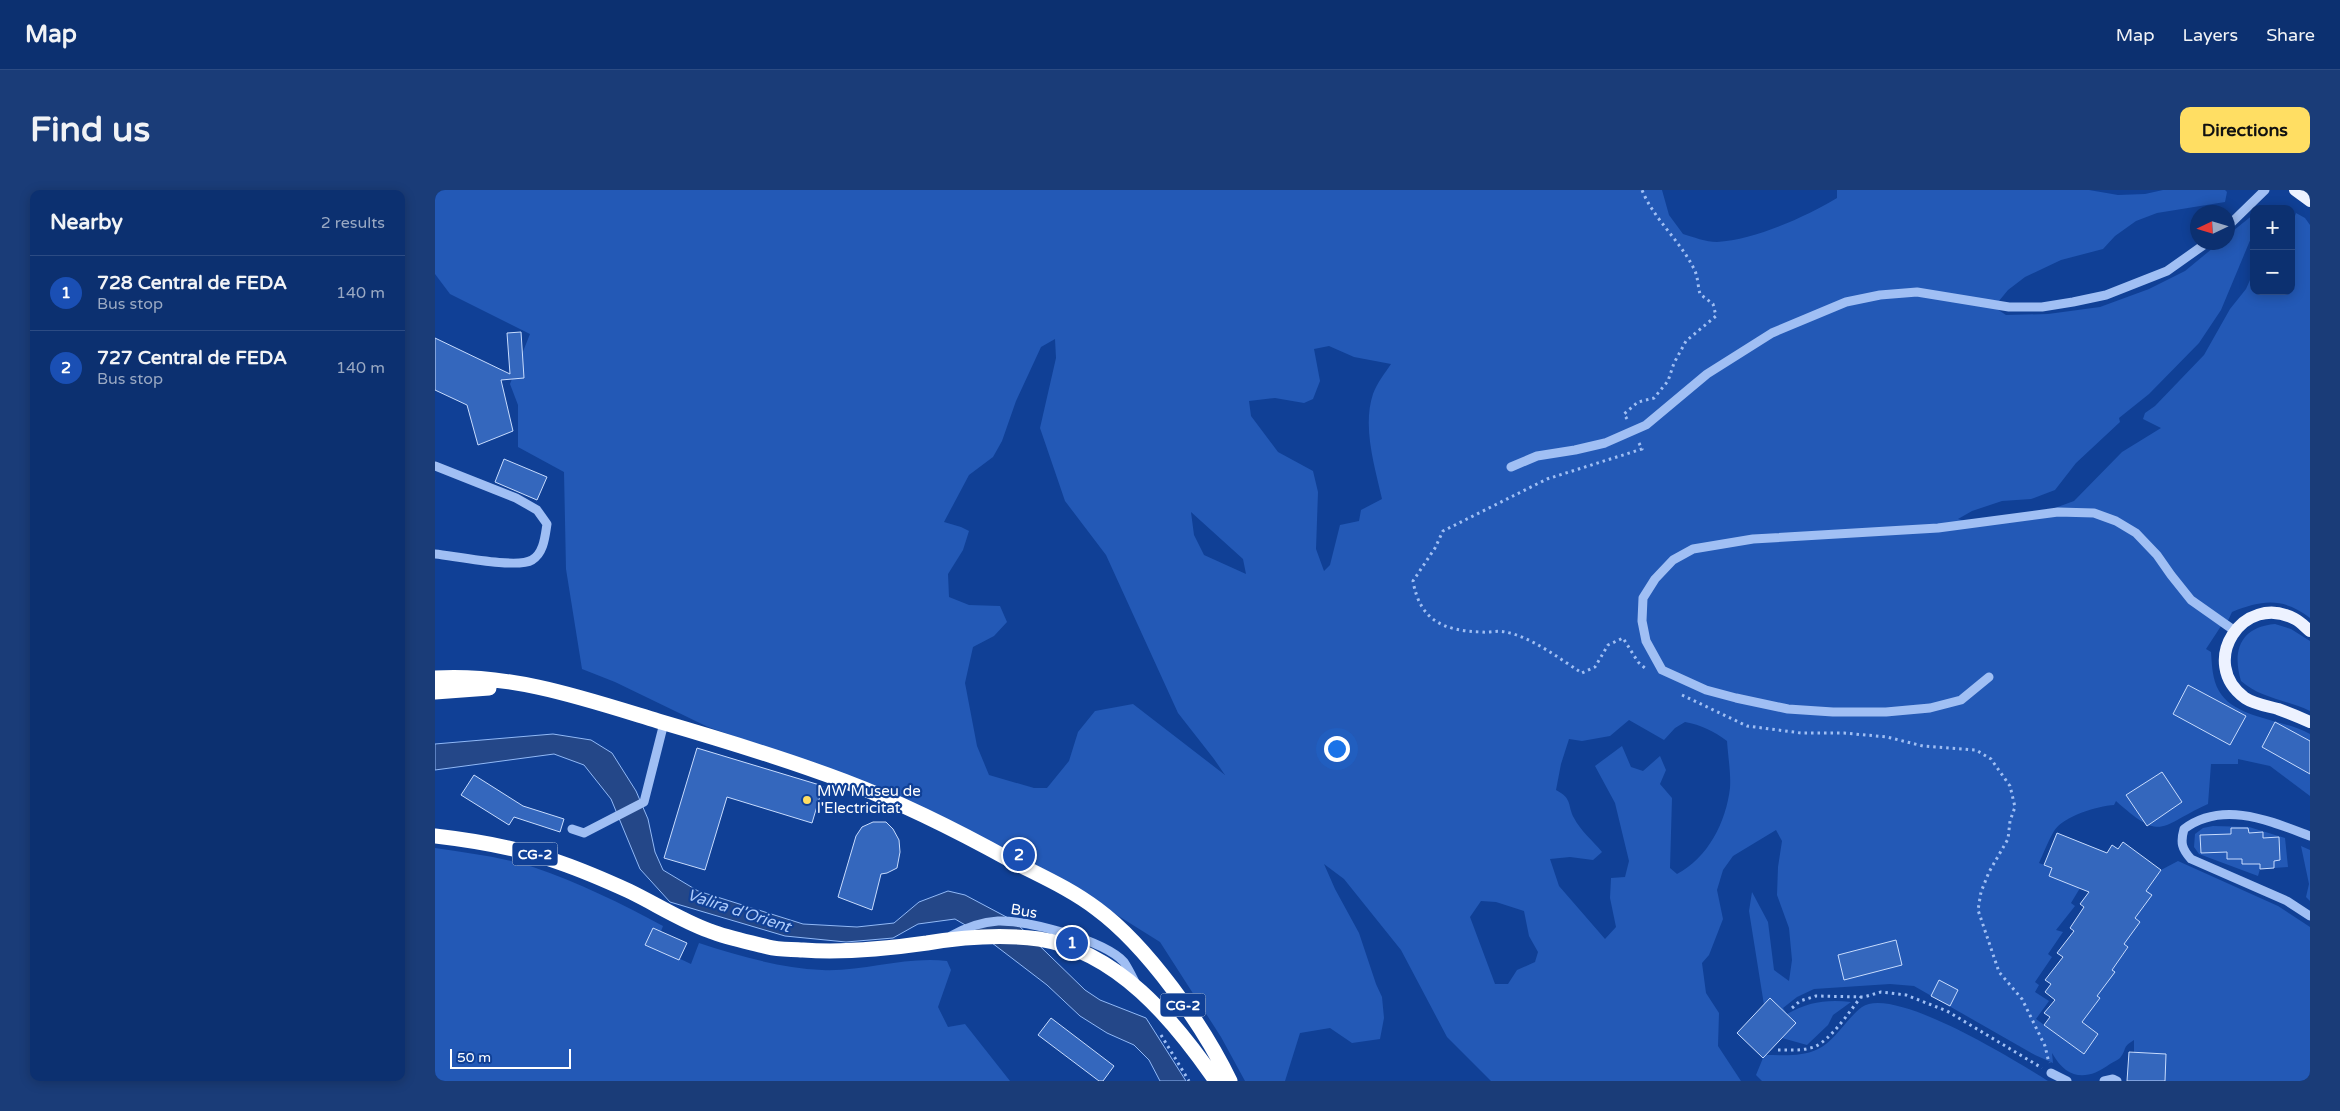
<!DOCTYPE html>
<meta charset="utf-8">
<style>
:root{--surface:#0c3070;--page:#1a3c78;--text:#f1f3f6;--muted:#9aa9c3;--line:#2c4b83;--accent:#ffde63}
body{margin:0;font-family:"Varela Round",sans-serif;background:var(--page);color:var(--text)}
.controls{position:absolute;right:15px;top:15px;display:grid;overflow:hidden;border-radius:10px;box-shadow:0 2px 12px #0003}
.controls button{width:45px;height:45px;display:grid;place-items:center;padding:0;border:0;border-bottom:1px solid var(--line);background:var(--surface);color:var(--text);font:25px sans-serif}
.compass{position:absolute;left:1755px;top:15px;width:45px;height:45px;border-radius:50%;background:var(--surface);box-shadow:0 2px 12px #0003;rotate:266deg}
.scale{position:absolute;left:15px;bottom:12px;width:121px;box-sizing:border-box;padding-left:5px;border:2px solid #fff;border-top:0;font-size:14px;line-height:18px;white-space:nowrap;color:#fff;-webkit-text-stroke:4px #104096;paint-order:stroke}
.you{position:absolute;left:901px;top:558px;width:18px;height:18px;margin:-12px;border:4px solid #fff;border-radius:50%;background:#1a73e8;box-shadow:0 0 0 8px #1a73e833}
.badge{display:grid;place-items:center;width:32px;height:32px;border-radius:50%;background:var(--accent);color:#fff;font-size:16px;font-weight:700}
.pin{position:absolute;translate:-50% -50%;border:2px solid #fff;box-shadow:0 1px 5px #0006}
.list{margin:0;padding:0;list-style:none}
h2{display:flex;justify-content:space-between;align-items:center;height:65px;margin:0;padding:0 20px;font-size:21px}
h2 small{font-size:16px;font-weight:400;color:var(--muted)}
.list li{display:grid;grid-template-columns:32px 1fr auto;gap:15px;align-items:center;box-sizing:border-box;height:75px;padding:0 20px;border-top:1px solid var(--line)}
.list b{display:block;font-size:19px;white-space:nowrap}
.list p{margin:0;font-size:16px;white-space:nowrap;color:var(--muted)}
.list em{font-size:16px;font-style:normal;color:var(--muted)}
.map{position:relative;flex:none;width:1875px;height:891px;overflow:hidden;border-radius:10px}
header{display:flex;align-items:center;gap:30px;box-sizing:border-box;height:70px;padding:0 25px;background:var(--surface);border-bottom:1px solid var(--line)}
header strong{font-size:24px}
nav{display:flex;gap:28px;margin-inline-start:auto;font-size:18px}
.intro{display:flex;align-items:center;justify-content:space-between;box-sizing:border-box;height:120px;padding:0 30px}
h1{margin:0;font-size:35px}
.button{padding:12px 22px;border-radius:10px;background:var(--accent);color:#111;font-size:18px;font-weight:700}
main{display:flex;gap:30px;padding:0 30px}
aside{flex:1;background:var(--surface);border-radius:10px;box-shadow:0 2px 12px #0003}
.map>svg:first-child{display:block}
</style>
<header>
<strong>Map</strong>
<nav><a>Map</a><a>Layers</a><a>Share</a></nav>
</header>
<div class="intro"><h1>Find us</h1><a class="button">Directions</a></div>
<main>
<aside>
<h2>Nearby<small>2 results</small></h2>
<ul class="list">
<li><span class="badge" style="background:#1a4fb4">1</span><div><b>728 Central de FEDA</b><p>Bus stop</p></div><em>140 m</em></li>
<li><span class="badge" style="background:#1a4fb4">2</span><div><b>727 Central de FEDA</b><p>Bus stop</p></div><em>140 m</em></li>
</ul>
</aside>
<div class="map">
<svg width="1875" height="891" viewBox="0 0 1875 891">
<rect width="100%" height="100%" fill="#104096"/>
<path fill="#2359b6" fill-rule="evenodd" d="M0,0H1227L1234,25L1248,44C1258,47 1271,52 1282,52C1320,50 1370,27 1402,8V0H1654L1683,5L1710,4L1728,0H1790L1792,2L1790,12L1722,23L1701,31L1680,46L1668,59L1626,70L1590,87L1573,100L1559,117L1571,125L1613,124L1665,117L1714,99L1750,81L1784,53L1792,52L1793,45L1819,24V41L1786,120L1764,153L1714,204L1684,228L1685,232L1641,273L1620,300L1596,309L1567,311L1537,321L1523,329L1542,334L1598,326L1639,311L1687,262L1726,238L1708,229L1710,223L1720,216L1769,165L1795,119L1811,99L1819,81V101H1856V37L1861,23L1870,28L1875,35V428C1848,407 1827,410 1797,422L1791,435L1788,433L1771,459L1776,462C1777,475 1777,489 1784,501C1800,529 1849,529 1875,544V606L1835,576L1803,569V574H1776L1773,614C1724,636 1728,653 1681,611L1679,615C1662,616 1629,626 1619,641C1613,651 1609,662 1604,673L1617,678L1614,686L1645,698L1636,713L1640,716L1621,740L1628,742L1613,764L1617,767L1600,792L1604,795L1600,802L1614,811L1601,829L1649,864L1663,844L1647,832L1665,808L1662,806L1679,782L1677,780L1693,758L1689,754L1705,732L1700,728L1716,705L1711,701L1726,680L1743,671L1843,716L1875,737V891H1730L1699,864V850C1686,858 1693,858 1685,868C1683,870 1678,872 1675,874C1652,891 1632,890 1617,863L1618,873L1600,865L1479,796L1455,794L1379,799L1362,807L1348,818L1352,824C1372,812 1393,809 1416,812L1398,825L1393,835L1372,855L1347,848L1331,865C1347,865 1368,867 1383,859C1399,852 1412,828 1427,817C1459,795 1583,872 1613,891H1327L1321,885L1328,868L1302,843L1329,815L1314,721L1317,702L1333,732L1339,780L1354,791L1357,770L1354,738L1342,705L1343,677L1347,651L1341,640L1298,666L1288,680L1282,700L1288,729L1274,765L1267,773L1271,803L1284,823L1283,856L1306,891H1056L1012,847L966,760L909,689L889,674L900,699L924,743L941,794L947,807L949,828L945,849L917,853L895,838L865,843L850,891H810L786,847L725,752L610,680L391,578L273,537L180,492L147,479L131,379L129,282L83,257V215L75,194L95,144L15,104L0,84ZM620,149L621,168L605,238L630,311L671,365L743,523L779,569L790,585L698,514L660,521L643,542L634,571L612,598H599L554,585L542,556L530,493L538,457L559,446L572,432L565,416L534,415L514,407L513,384L528,360L534,341L526,337L509,332L534,285L558,267L567,251L581,211L606,157ZM894,156L919,167L956,174C950,183 942,193 938,204C927,237 940,277 947,309L926,320L924,331L905,335L895,375L889,381L881,359L883,302L878,281L843,262L816,226L814,211L840,208L869,213L878,209L885,191L879,159ZM756,322L808,369L811,384L769,365L759,345ZM1194,530L1229,550L1240,538L1250,532C1266,535 1279,541 1292,551C1293,566 1296,583 1295,598C1291,632 1273,668 1242,684L1235,678L1237,608L1225,594L1231,580L1225,566L1208,581L1196,577L1187,556L1160,576L1180,613L1194,671L1190,687L1176,688L1175,708L1181,737L1170,749L1124,696L1115,669L1135,667L1158,670L1167,662C1158,651 1145,640 1139,628C1132,615 1138,609 1121,600L1126,574L1134,549L1147,551L1175,546ZM1046,711L1061,712L1089,721L1094,746L1103,762L1100,772L1082,780L1073,794H1060L1035,727Z
M1840,434L1856,439L1875,451V521C1852,510 1825,508 1806,491C1797,461 1805,437 1840,434Z
M1778,636L1814,637L1850,648L1853,677L1825,679L1823,686L1764,664L1759,657L1760,644L1768,638Z
M1866,656L1875,660V711L1871,707L1874,694Z
M0,658C33,663 67,667 98,677C143,692 187,714 228,736L220,757L256,774L264,753C304,766 345,778 387,780C428,782 470,766 512,771L516,780L503,817L513,837L530,834L575,891H0Z"/>
<path fill="#244788" stroke="#91b9f7" d="M118,544L156,550L177,563L201,601L213,629L220,662L228,680L263,701L368,734L422,737L459,733L484,712L513,701L530,705L579,731L650,800L665,810L711,828L751,891H725L714,870L699,855L672,843L645,826L612,795L544,743L520,729L483,734L458,748L411,752L350,746L235,712L205,679L176,609L149,575L119,564L0,580V554Z"/>
<path fill="#3467bd" stroke="#c8dcfe" d="M86,142L89,188L66,190L78,241L43,255L32,215L0,200V148L75,184L72,143Z
M69,269L112,287L102,310L60,292Z
M1753,495L1811,526L1795,555L1738,524Z
M1840,532L1875,551V584L1827,557Z
M262,558L388,596L377,633L292,607L270,680L229,668Z
M1727,582L1747,612L1712,636L1691,605Z
M39,585L88,616L129,629L125,642L79,627L74,635L26,605Z
M438,632H451L458,639L464,650L465,662L462,678L452,683L446,684L437,720L403,707L421,646L427,637Z
M1796,638H1813L1814,643L1828,642V648L1844,647L1845,670L1839,671V678L1825,679V674H1807V669H1792V662L1766,663L1765,645L1796,644Z
M1622,643L1672,663L1677,655L1683,659L1688,652L1726,680L1711,701L1717,705L1700,728L1705,732L1689,754L1693,757L1677,780L1680,782L1662,806L1665,808L1647,832L1663,844L1649,864L1609,835L1615,827L1609,823L1620,810L1610,802L1616,794L1610,790L1628,767L1622,763L1639,741L1635,738L1649,717L1645,714L1654,702L1614,686L1617,678L1609,675Z
M218,738L252,753L244,770L210,755Z
M1461,750L1467,775L1409,790L1403,765Z
M1504,790L1523,800L1515,816L1496,806Z
M1335,808L1361,833L1328,868L1302,843Z
M616,828L679,876L668,891H664L603,845Z
M1694,862L1731,864L1730,891H1692Z"/>
<g fill="none" stroke-linecap="round" stroke-linejoin="round">
<path stroke="#a0bff4" stroke-width="3" stroke-dasharray="2.5 4" stroke-linecap="butt" d="M1192,229L1189,224L1203,212L1219,208L1233,191L1239,173L1251,151L1281,126L1278,114L1265,104C1263,97 1263,88 1260,81C1246,51 1219,30 1207,0
M1204,253L1207,259L1112,289L1008,341L1000,358L978,391C985,431 1009,441 1047,442C1054,443 1062,440 1070,442C1095,446 1125,469 1147,483L1160,477L1173,455L1188,448L1203,472L1212,480
M1247,505L1312,536L1366,543H1409L1452,547L1488,556L1541,560L1556,569L1575,596L1580,617L1575,631L1573,649L1554,682L1546,702L1543,720L1564,782L1587,809L1610,856L1614,873
M1357,818L1365,811L1381,806L1429,807L1446,802L1471,805L1512,821L1607,878
M726,845L754,891
M1343,860C1355,860 1367,861 1379,857C1396,850 1414,822 1426,807"/>
<path stroke="#a0bff4" stroke-width="9" d="M1792,37L1830,0
M0,276L81,308L102,320L112,334C110,346 109,363 97,370C82,379 20,366 0,364
M1076,277L1102,266L1140,260L1170,253L1211,235L1272,184L1337,143L1411,112L1445,105L1482,102L1574,117H1607L1638,112L1671,105L1732,81L1773,52
M1554,487L1526,510L1495,518L1451,522H1398L1353,519L1301,508L1271,500L1227,480L1211,451L1207,431L1208,408L1220,389L1238,370L1258,359L1318,349L1503,338L1623,322L1659,323L1681,331L1701,343L1722,365L1736,385L1756,410L1800,441
M137,639L149,643L209,612L229,533
M1875,646C1835,631 1788,610 1749,639C1745,653 1747,659 1756,669L1852,711L1875,726
M516,746C530,738 546,732 563,731C592,730 669,750 689,772C693,778 697,786 700,792
M1616,883L1632,891
M1669,891L1678,889L1682,891"/>
<path stroke="#edf2ff" stroke-width="12" d="M1860,0L1875,11
M1875,441C1870,437 1866,432 1860,429C1808,401 1762,473 1810,508C1819,514 1832,516 1843,519C1854,523 1864,527 1875,532"/>
<path stroke="#fff" stroke-width="15" d="M0,488C76,483 151,509 223,531C285,549 348,568 409,591C467,613 523,641 577,671C606,686 636,699 662,719C712,756 768,835 795,891
M0,502L54,498
M0,646C43,651 85,658 126,673C149,681 172,691 194,701C221,714 247,731 275,741C293,748 314,752 333,757C344,760 356,759 368,760C410,763 450,759 492,753C528,747 567,744 604,749C682,761 739,830 781,891"/>
</g>
<circle fill="#ffde63" stroke="#104096" stroke-width="2" cx="372" cy="610" r="5"/>
<g text-anchor="middle" stroke-width="4.5" stroke-linejoin="round" paint-order="stroke">
<g fill="#104096" stroke="#b7c6e0" stroke-width="1">
<rect x="77.5" y="652.5" width="45" height="23" rx="4"/>
<rect x="725.5" y="803.5" width="45" height="23" rx="4"/>
</g>
<g font-size="14" font-weight="bold" fill="#fff">
<text x="100" y="669">CG-2</text>
<text x="748" y="820">CG-2</text>
</g>
<g font-size="15" fill="#fff" stroke="#104096" text-anchor="start">
<text x="382" y="606">MW Museu de<tspan x="382" dy="17">l'Electricitat</tspan></text>
</g>
<g font-size="15" fill="#fff" stroke="#104096">
<text transform="translate(589 721) rotate(9)" y="5">Bus</text>
</g>
<g font-size="16" font-style="italic" fill="#accafb" stroke="#104096">
<text transform="translate(304 720) rotate(18)" y="6">Valira d'Orient</text>
</g>
</g>
</svg>
<div class="controls">
<button>+</button>
<button>−</button>
</div>
<svg class="compass" viewBox="-18 -18 36 36"><path d="M0-13l5 13h-10z" fill="#e53935"/><path d="M0 13l5-13h-10z" fill="#9aa9c3"/></svg>
<div class="scale">50 m</div>
<div class="you"></div>
<div class="pin badge" style="left:637px;top:753px;background:#1a4fb4">1</div>
<div class="pin badge" style="left:584px;top:665px;background:#1a4fb4">2</div>
</div>
</main>
